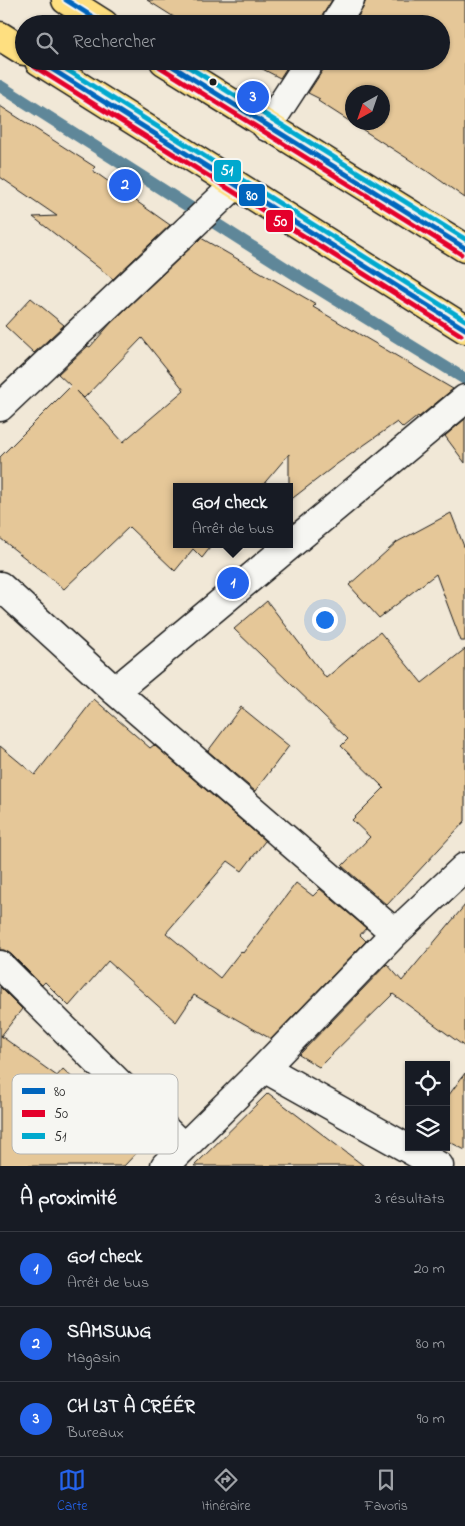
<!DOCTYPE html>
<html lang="fr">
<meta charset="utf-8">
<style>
:root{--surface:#171b24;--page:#242831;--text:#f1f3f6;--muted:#9ea1a6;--line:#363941;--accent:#2563eb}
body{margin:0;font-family:"Indie Flower",sans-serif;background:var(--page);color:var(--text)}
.controls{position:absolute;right:15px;bottom:15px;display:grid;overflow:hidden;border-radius:0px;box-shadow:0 1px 4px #0004}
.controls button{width:45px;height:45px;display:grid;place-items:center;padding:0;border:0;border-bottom:1px solid var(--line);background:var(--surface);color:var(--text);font:25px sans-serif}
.compass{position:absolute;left:345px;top:85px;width:45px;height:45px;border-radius:50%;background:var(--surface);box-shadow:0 1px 4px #0004;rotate:220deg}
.you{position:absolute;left:324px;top:619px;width:18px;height:18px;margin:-12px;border:4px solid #fff;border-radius:50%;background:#1a73e8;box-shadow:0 0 0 8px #1a73e833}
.badge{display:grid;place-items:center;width:32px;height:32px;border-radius:50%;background:var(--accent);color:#fff;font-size:16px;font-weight:700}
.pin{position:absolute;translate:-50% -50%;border:2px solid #fff;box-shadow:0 1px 5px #0006}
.popup{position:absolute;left:173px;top:483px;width:120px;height:65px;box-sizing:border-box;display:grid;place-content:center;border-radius:0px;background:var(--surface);filter:drop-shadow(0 1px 4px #0005);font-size:16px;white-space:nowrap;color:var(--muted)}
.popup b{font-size:19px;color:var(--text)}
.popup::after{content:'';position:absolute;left:50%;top:100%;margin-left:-10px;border:10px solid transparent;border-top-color:var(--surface)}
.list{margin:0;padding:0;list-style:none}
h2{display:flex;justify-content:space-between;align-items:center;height:65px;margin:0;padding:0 20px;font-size:21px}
h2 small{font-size:16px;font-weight:400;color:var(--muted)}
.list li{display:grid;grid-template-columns:32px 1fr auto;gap:15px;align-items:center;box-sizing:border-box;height:75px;padding:0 20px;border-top:1px solid var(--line)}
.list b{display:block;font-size:19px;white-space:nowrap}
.list p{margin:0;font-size:16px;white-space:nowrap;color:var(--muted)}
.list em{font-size:16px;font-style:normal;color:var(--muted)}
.icon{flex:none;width:28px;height:28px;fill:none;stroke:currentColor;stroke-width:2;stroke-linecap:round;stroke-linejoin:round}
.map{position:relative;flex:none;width:465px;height:1166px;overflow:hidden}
.search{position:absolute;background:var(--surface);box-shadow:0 1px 4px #0004;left:15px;right:15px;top:15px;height:55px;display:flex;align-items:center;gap:12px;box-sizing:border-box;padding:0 18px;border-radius:28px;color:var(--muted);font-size:19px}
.sheet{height:290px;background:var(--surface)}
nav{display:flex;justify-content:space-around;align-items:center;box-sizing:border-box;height:70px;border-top:1px solid var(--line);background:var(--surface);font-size:14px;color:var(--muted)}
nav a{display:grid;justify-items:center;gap:2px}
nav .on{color:var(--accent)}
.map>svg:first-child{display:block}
</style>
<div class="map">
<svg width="465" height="1166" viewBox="0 0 465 1166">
<rect width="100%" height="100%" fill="#f1e8d7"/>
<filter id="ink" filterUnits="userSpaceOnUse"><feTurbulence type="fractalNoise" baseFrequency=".02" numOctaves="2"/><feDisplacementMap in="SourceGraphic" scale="10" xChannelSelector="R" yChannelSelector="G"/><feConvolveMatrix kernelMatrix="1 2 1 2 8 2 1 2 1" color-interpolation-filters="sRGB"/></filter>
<g filter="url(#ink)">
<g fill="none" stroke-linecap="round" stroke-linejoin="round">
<path stroke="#5f8799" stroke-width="12" d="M0,86L298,276L465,379"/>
</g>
<path fill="#e5c798" stroke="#1c1c1c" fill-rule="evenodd" d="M147,0H332L322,16L319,24H185Z
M366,0H465V198L427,171L318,101L320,99L308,93L323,70L326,61H441V24H354L363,8ZM352,92H382V122H352Z
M247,61H291L280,78Z
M0,106L95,167L92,170L170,225L113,279L33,217L57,216L0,177Z
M201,238L316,304L313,307L453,389L419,417L418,416L403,428L397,422L337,464L289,501V454L261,487H177V544H213L202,558L193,549L175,571L129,527L64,589L0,538V457L71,386L58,374L88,346L90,347L111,323ZM142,338L184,390L123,442L77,391L84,398Z
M31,298L64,325L34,353L5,326Z
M465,419V463L445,436Z
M451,513L465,549V641H461L436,574L379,618L349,585L397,542Z
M267,601L326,678L380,632L422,683L465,649V821L387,905L342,866L370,837L352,820L384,788L341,746L348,739L234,629Z
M94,699L150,748L154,745L265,841L242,871L228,861L166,933L220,978L241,951L243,953L296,883L313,896L320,889L366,928L360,935L366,941L271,1039L194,995L176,1022L108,961L69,1006L45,982L42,985L11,954L4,950H0V746L35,775Z
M241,707L289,746L255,791L208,751Z
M465,905V1047L393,994L319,1067L299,1055L387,964L402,981Z
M0,987L22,1009L1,1036L57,1076L63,1069L144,1145L124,1166H0Z
M465,1073V1150L446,1140V1099Z
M268,1093L364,1166H194Z"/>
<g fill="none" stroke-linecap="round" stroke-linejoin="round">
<g stroke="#1c1c1c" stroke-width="31">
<path id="street" d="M335,24L350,0
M267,127L310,61
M0,407L235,185
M0,586L115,691L395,933
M115,691L465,399
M0,965L183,1147
M264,1068L439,1166
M165,1166L264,1068L395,933L465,867"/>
</g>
<g stroke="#1c1c1c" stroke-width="31">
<path id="primary" d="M66,0L104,24
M0,36L24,51
M39,61L465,329
M164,61L465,248"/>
</g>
<use href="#street" stroke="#f6f6f2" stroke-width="28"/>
<use href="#primary" stroke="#fedf80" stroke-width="28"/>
<g stroke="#f6f6f2" stroke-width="9">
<path id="bus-1" d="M66,0L104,24
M39,61L465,329
M164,61L465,248"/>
</g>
<g stroke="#f6f6f2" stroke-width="9">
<path id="bus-2" d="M35,67L461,335
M160,67L461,254"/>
</g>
<g stroke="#f6f6f2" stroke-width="9">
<path id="bus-3" d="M53,61L465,320
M179,61L465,239"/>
</g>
<use href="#bus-1" stroke="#0065bd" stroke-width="5"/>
<use href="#bus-2" stroke="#e4002b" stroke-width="5"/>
<use href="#bus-3" stroke="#00a9ce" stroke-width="5"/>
</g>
</g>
<circle fill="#1c1c1c" stroke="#f6f6f2" stroke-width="2" cx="213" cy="82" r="4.5"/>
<rect x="12" y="1074" width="166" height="80" rx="8" fill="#f6f6f2" stroke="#b5b5b2" stroke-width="1"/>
<rect x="22" y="1088" width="23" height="6" fill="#0065bd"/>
<rect x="22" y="1110" width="23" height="7" fill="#e4002b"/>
<rect x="22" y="1133" width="23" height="6" fill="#00a9ce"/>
<g font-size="14" fill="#1c1c1c">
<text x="54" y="1096">80</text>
<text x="54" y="1118">50</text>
<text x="54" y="1141">51</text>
</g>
<g stroke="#f6f6f2" stroke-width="2">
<rect x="213" y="159" width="29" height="24" rx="5" fill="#00a9ce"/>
<rect x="238" y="183" width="28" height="24" rx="5" fill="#0065bd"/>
<rect x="265" y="209" width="29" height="24" rx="5" fill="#e4002b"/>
</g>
<g font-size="14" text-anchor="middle" font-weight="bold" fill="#fff">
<text x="227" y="175">51</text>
<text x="252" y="200">80</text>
<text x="280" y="226">50</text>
</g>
</svg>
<div class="controls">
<button><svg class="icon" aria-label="locate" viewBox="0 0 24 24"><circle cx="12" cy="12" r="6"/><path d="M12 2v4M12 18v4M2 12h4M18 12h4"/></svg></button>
<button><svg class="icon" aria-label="layers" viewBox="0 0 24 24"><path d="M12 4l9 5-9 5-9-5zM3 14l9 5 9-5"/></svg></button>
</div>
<svg class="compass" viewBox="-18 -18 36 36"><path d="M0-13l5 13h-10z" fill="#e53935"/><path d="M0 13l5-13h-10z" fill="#9ea1a6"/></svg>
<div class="you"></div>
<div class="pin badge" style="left:233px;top:583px">1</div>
<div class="popup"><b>Go1 check</b>Arrêt de bus</div>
<div class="pin badge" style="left:125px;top:185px">2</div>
<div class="pin badge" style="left:253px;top:97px">3</div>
<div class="search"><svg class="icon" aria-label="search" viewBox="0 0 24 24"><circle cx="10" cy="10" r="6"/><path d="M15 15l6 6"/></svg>Rechercher</div>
</div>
<section class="sheet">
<h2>À proximité<small>3 résultats</small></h2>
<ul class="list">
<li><span class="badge">1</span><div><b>Go1 check</b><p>Arrêt de bus</p></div><em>20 m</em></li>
<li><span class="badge">2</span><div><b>SAMSUNG</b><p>Magasin</p></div><em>80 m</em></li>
<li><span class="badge">3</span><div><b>CH L3T À CRÉÉR</b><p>Bureaux</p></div><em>90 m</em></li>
</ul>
</section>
<nav>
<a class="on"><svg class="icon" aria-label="map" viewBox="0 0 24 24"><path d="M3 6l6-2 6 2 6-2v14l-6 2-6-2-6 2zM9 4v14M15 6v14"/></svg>Carte</a>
<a><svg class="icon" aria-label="directions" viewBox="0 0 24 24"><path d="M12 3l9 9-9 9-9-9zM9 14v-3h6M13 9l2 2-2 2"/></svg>Itinéraire</a>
<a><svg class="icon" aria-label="saved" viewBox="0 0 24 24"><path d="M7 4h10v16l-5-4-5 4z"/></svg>Favoris</a>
</nav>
